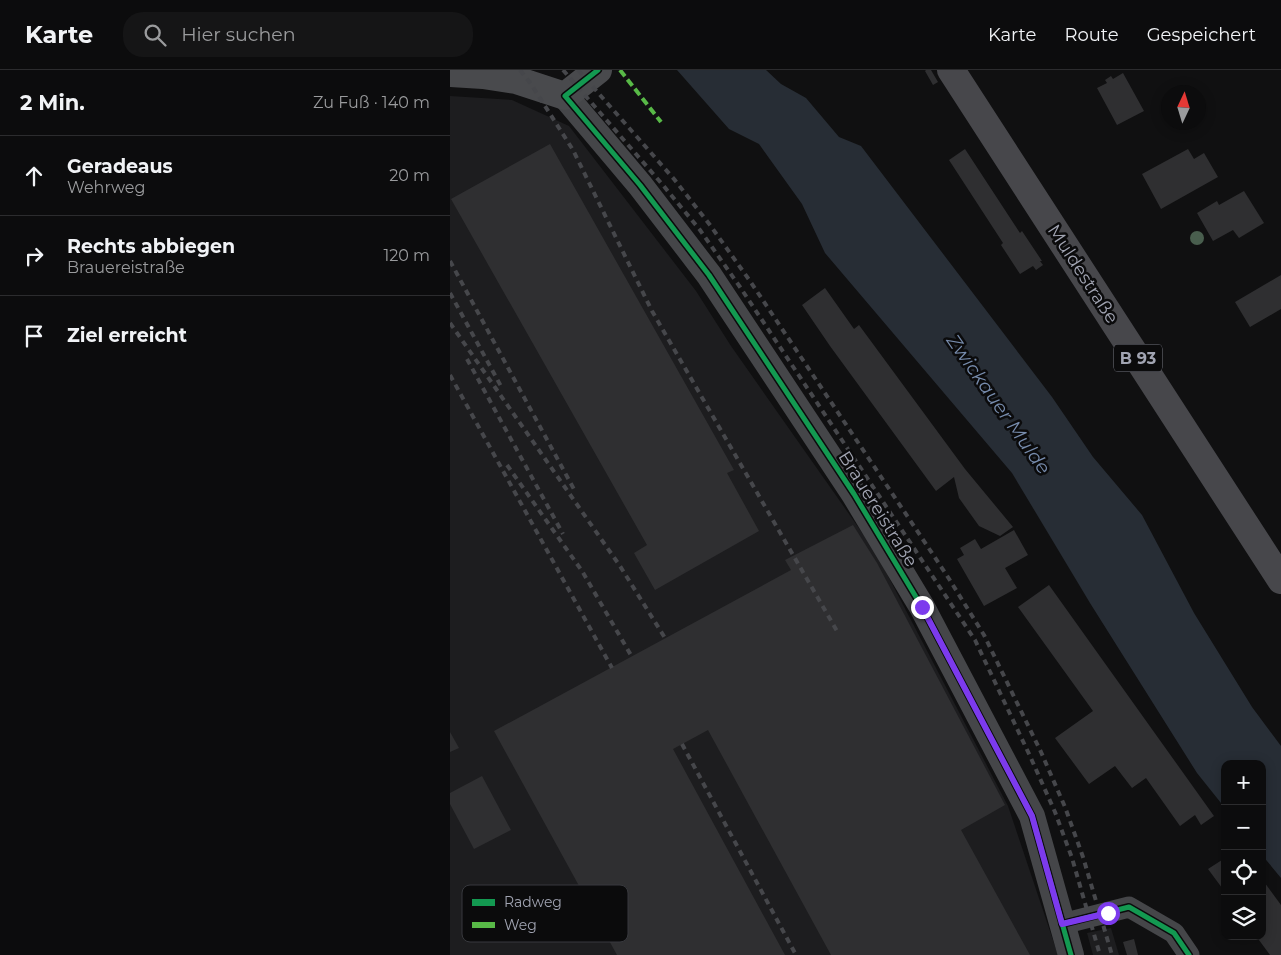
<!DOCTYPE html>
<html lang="de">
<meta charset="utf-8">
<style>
:root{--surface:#0c0c0d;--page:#151516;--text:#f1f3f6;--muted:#9a9b9d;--line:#2c2c2e}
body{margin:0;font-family:Montserrat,sans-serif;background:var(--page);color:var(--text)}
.controls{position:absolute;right:15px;bottom:15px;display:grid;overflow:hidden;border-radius:10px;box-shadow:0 2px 12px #0003}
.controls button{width:45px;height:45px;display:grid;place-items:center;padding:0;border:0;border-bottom:1px solid var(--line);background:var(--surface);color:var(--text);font:25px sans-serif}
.compass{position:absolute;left:711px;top:15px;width:45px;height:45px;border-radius:50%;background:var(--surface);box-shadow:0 2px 12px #0003;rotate:4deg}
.stop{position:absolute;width:15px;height:15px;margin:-11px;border:4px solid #7c3aed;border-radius:50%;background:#fff}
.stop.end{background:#7c3aed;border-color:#fff;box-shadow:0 1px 5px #0008}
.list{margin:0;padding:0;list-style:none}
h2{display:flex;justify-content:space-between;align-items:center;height:65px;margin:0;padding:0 20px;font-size:21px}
h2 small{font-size:16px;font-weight:400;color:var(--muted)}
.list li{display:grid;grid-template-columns:32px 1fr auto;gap:15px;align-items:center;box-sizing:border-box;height:80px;padding:0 20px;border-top:1px solid var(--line)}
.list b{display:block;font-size:19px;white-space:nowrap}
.list p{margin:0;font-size:16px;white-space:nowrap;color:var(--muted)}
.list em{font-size:16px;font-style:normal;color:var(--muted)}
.icon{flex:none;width:28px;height:28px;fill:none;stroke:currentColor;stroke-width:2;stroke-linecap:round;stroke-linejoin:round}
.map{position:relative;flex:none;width:831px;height:885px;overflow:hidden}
header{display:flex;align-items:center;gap:30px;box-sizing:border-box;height:70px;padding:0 25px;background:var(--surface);border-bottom:1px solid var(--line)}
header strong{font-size:24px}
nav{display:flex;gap:28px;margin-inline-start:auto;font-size:18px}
.search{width:350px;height:45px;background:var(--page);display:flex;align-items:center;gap:12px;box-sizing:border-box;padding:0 18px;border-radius:20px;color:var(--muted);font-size:19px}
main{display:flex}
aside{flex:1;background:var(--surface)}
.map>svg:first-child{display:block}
</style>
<header>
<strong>Karte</strong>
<div class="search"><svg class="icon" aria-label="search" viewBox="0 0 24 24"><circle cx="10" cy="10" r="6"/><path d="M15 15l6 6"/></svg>Hier suchen</div>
<nav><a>Karte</a><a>Route</a><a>Gespeichert</a></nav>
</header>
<main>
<aside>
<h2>2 Min.<small>Zu Fuß · 140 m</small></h2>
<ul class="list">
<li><svg class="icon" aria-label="ahead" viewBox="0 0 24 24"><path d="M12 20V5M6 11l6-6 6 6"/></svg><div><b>Geradeaus</b><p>Wehrweg</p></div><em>20 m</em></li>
<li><svg class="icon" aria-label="right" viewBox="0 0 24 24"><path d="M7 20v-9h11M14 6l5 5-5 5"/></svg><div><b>Rechts abbiegen</b><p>Brauereistraße</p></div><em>120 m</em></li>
<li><svg class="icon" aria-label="arrive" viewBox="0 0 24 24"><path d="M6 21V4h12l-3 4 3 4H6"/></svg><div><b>Ziel erreicht</b></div></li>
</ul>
</aside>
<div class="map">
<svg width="831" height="885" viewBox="0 0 831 885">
<rect width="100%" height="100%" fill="#101011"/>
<path fill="#1d1d1f" d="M0,26L62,30L119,56L246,221L281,276L425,481L558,736L608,885H0Z
M661,858L669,885H643L637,863Z"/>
<path fill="#272d35" d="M227,0H316L331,14L356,28L389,67L411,76L602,327L643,387L692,445L744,543L802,637L831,676V808L812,785V694H775V738L747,703L640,533L562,403L375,183L352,134L309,74L279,59Z"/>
<path fill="#2f2f31" d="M476,0H481L488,12L483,15L475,1Z
M673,3L694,41L667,55L647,18L657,13L655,10L661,6L663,9Z
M100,74L284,400L277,403L309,461L205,520L184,483L197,475L1,129Z
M515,79L570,163L572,161L592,191H590L593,195L586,200L583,196L570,204L551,175L553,173L499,90Z
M738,79L744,89L754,83L768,107L711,139L692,104Z
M794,121L814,153L789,168L783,160L763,171L747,143L767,131L769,135Z
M831,205V239L800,257L785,232Z
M375,218L404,259L409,255L515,399L563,457L550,466L529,456L509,428L504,407L486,421L380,276L352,235Z
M403,455L427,493L555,735L511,760L580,885H381L258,660L223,679L335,885H167L44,661L341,500L335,490Z
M564,460L578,485L555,498L567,518L534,536L507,489L514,485L510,478L525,469L531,479Z
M599,515L764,746L751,755L745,745L730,756L696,708L682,718L665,696L639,714L605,668L643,641L568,537Z
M0,662L9,678L0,682Z
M32,706L61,760L24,779L0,734V723Z
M775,788V822L758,799Z
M812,809L831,835V885H820L806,866H812Z
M684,869L688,885H677L673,872Z"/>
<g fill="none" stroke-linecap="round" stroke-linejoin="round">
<path stroke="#454649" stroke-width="21" d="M612,854L679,837L724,863L739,885"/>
<path stroke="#454649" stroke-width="26" d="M115,26L190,115L259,205L404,424L472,537L582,746L621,885"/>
<path stroke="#494a4d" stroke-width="28" d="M0,3L33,5L66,10L115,26L148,0"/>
<path stroke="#47474b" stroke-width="28" d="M501,0L831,510"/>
<path stroke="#46474b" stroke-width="4" stroke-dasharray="6 5" stroke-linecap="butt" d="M70,0L81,14L123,80L202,241L387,561
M113,0L212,114L250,160L290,217L525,570L580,686L605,742L622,788L650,885
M128,0L224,109L260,155L300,211L496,504L534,565L591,682L615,737L633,787L662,885
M0,191L126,423
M0,223L52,318
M0,253L170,496L215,568
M17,289L113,464
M0,305L162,598
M57,395L132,501L182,587
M232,674L346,885"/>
<path stroke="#58b947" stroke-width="4" stroke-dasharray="8 4" stroke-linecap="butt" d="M170,0L211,52"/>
<g stroke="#0b0b0c" stroke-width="8">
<path id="cycleway" d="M148,0L115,26L190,115L259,205L404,424L472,537L582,746L621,885
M612,854L679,837L724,863L739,885"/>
</g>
<use href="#cycleway" stroke="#139951" stroke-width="5"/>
</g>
<circle fill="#495e4e" cx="747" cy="168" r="7"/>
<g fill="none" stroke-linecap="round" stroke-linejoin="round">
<path stroke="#7c3aed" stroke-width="6" d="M472,537L582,746L612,854L658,843"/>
</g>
<g text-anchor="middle" stroke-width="5" stroke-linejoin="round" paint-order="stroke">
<rect fill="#0b0b0c" stroke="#747680" stroke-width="1" x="664" y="274.5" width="48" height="27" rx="4"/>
<g font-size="16" font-weight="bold" fill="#a1a4b2">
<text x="688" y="294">B 93</text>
</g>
<g font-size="18" fill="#a1a4b2" stroke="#0b0b0c">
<text transform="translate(633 204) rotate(57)" y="6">Muldestraße</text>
<text transform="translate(428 439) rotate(58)" y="6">Brauereistraße</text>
</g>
<g font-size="19" font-style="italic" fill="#778cad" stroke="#0b0b0c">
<text transform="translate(549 334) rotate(55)" y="7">Zwickauer Mulde</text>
</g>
</g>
<rect x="12" y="815" width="166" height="57" rx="8" fill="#0b0b0c" stroke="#38393e" stroke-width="1"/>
<rect x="22" y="829" width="23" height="7" fill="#139951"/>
<rect x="22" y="852" width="23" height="6" fill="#58b947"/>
<g font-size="14" fill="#a1a4b2">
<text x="54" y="837">Radweg</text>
<text x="54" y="860">Weg</text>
</g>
</svg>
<div class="controls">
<button>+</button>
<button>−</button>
<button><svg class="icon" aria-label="locate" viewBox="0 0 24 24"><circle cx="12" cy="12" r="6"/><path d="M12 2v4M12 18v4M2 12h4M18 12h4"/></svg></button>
<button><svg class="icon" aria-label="layers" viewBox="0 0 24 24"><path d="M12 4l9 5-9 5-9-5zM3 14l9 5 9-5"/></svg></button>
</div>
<svg class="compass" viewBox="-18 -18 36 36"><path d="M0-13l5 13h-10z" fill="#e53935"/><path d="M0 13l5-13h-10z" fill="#9a9b9d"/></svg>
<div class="stop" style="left:658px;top:843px"></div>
<div class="stop end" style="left:472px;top:537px"></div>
</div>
</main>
